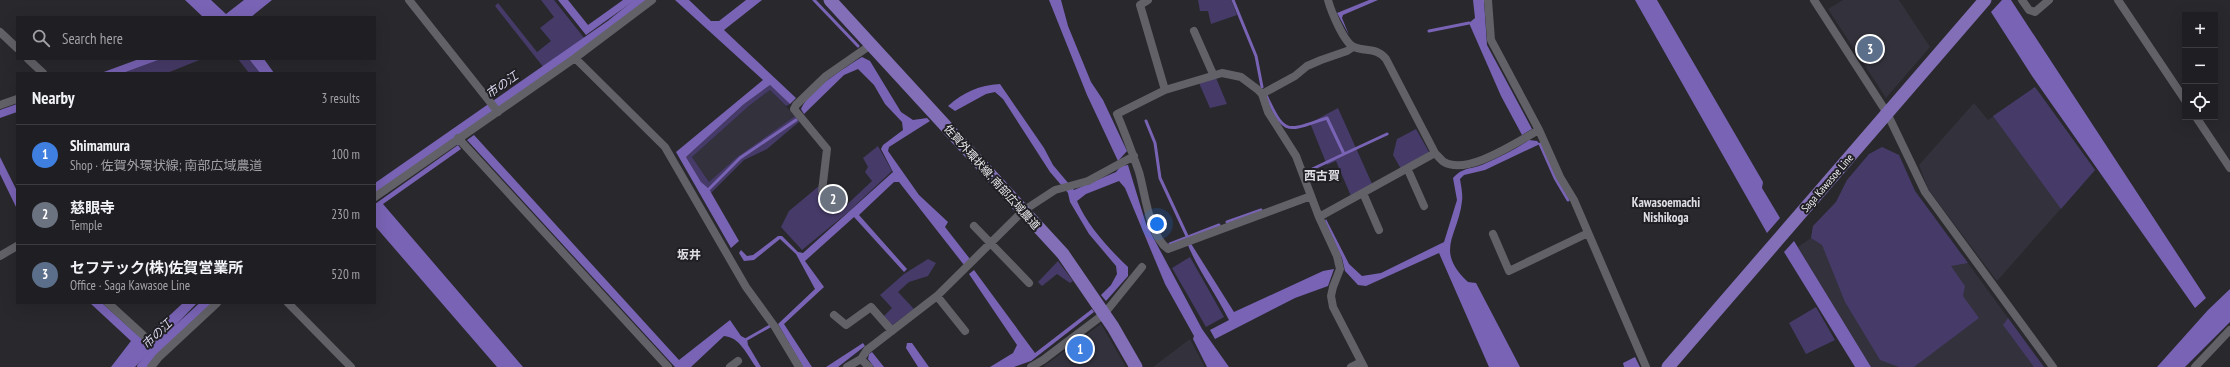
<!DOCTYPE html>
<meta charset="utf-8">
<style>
:root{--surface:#1f1e22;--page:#27272a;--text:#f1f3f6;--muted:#a1a2a5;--line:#3c3c40;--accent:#2563eb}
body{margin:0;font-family:"PT Sans Narrow","Noto Sans JP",sans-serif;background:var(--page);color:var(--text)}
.controls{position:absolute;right:12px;top:12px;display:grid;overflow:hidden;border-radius:0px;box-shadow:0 4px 16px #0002}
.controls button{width:36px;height:36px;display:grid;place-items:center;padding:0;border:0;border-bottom:1px solid var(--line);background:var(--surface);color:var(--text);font:20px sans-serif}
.you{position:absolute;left:1157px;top:224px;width:14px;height:14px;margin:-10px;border:3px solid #fff;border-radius:50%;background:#1a73e8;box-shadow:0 0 0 6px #1a73e833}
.badge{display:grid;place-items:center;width:26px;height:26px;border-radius:50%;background:var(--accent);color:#fff;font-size:13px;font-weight:700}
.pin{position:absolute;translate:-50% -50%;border:2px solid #fff;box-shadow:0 1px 4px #0006}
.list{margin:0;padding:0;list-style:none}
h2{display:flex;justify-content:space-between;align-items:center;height:52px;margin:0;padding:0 16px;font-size:17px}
h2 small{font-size:13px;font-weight:400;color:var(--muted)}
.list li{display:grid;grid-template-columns:26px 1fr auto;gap:12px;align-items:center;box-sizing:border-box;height:60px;padding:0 16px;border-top:1px solid var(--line)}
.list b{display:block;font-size:15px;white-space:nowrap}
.list p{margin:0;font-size:13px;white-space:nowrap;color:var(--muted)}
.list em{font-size:13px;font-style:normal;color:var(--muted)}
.icon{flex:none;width:22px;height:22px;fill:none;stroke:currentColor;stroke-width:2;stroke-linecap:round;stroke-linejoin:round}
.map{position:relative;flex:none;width:2230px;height:367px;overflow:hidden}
.search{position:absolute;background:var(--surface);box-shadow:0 4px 16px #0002;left:16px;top:16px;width:360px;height:44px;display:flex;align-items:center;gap:10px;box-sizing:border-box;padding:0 14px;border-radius:0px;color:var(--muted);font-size:15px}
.panel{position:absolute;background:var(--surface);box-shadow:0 4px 16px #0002;left:16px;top:72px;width:360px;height:232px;border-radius:0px}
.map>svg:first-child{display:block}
</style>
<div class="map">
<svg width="2230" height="367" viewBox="0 0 2230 367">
<rect width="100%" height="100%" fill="#29282d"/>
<path fill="#33313b" d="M1843,0H1899L1930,47L1886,98L1828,9Z
M2035,87L2095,170L1997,281L1928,189L1919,165L1974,103L1988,120Z
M770,90L795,116L737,157L709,182L692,157L750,105Z
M1882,147L1899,155L1915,191L2044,367H1871L1798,247L1811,238L1813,226L1836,202L1847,180Z
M1101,324L1126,367H1045L1044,366Z
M1190,339L1205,367H1153Z"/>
<path fill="#463b68" d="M541,0H554L585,39L544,68L495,6L498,3L537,52L551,41L540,28L554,17Z
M1198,0H1231L1237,15L1211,24L1208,11H1200Z
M161,59H202L167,73H123Z
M238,59H249L260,73H249Z
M1216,78L1227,104L1210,108L1199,83Z
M770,85L790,104L786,106L770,90L750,105L692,157L709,182L737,157L795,116L800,121L767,149L744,160L711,193L701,182L686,157L744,104Z
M2035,87L2095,170L2061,209L1993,116Z
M1338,108L1373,186L1351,196L1336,161L1327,165L1310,123Z
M1416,129L1429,152L1401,169L1393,155L1397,139Z
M878,146L892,171L847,213L802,250L781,227L789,211L819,186L839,212L872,181L865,172L868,167L863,158Z
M1882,147L1899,155L1915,191L1968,263L1951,266L1965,286L1963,296L1979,318L1914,367H1899L1880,360L1845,302L1822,245L1811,238L1813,226L1836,202L1847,180L1869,154Z
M1190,257L1224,317L1206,327L1172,268Z
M928,259L936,263L928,276L909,282L898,292L914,309L891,326L884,316L892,308L880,295L904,274Z
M1058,261L1073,281L1070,283L1057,274L1042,286L1038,282Z
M1816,307L1835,340L1806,354L1789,323Z
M2008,318L2044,367H2034L2003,325Z"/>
<path fill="#7963b5" d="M185,0H211L226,14L244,0H272L251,17H203Z
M558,0H568L588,25L623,0H635L586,35Z
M675,0H689L711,21H719L746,0H762L724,30L796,98L790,104L770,85L744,104L686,157L701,182L709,189L739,241L731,248L676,152L763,80Z
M1049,0H1061L1068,26L1091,82L1103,100L1127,151L1118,161L1087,95Z
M1369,0H1378L1343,15L1342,18L1349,35L1337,13Z
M1473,0H1484L1487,45L1532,129L1522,135L1501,96L1469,23L1475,18Z
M1635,0H1657L1763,182L1762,188L1780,218L1767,233Z
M2002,0H2011L2206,298L2195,308L2032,76L1991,12Z
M862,57L870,61L901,112L913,120L927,118L930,121L889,147L888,151L919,195L948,222L945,227L970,259L964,265L899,182H894L859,215L907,269L904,272L854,217L805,261L824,287L784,324L812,367H803L778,324L815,289L796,254L780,239L754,260L744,261L739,253L741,250L747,256L753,255L778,236H782L798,252L803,253L893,172L881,149L883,145L903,130L902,122L885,104L874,85L858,69L844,75L804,114L801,109C810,89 843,69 862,57Z
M139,59H161L123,73H101Z
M249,59H264L274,73H260Z
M1000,84L1044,148L1053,165L1074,190L1116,172L1121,166L1128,165L1146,224L1202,329L1229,367H1207L1193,339L1194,336L1165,284L1125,188L1119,181L1086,194L1077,201C1087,225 1109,249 1128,267V276L1106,301L1101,295L1111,285L1117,274L1116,266L1089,234L1070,202L1068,193L1050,172L1003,99L995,92L986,94L955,111L948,106C964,92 979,85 1000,84Z
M17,104V112L0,118V110Z
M474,135L679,360L730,320L741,336L747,339L748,345L761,367H756C747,355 740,337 724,336L691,367H675L467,140Z
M1529,140L1537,141L1540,144L1485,170L1464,175L1460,179C1461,186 1463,194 1462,201C1458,237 1434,250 1468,282L1476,283L1520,367H1489L1439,253L1366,286L1358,285L1345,271L1342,258L1325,221L1326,219L1349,264L1362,276L1381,273L1444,242L1457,200L1453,178C1464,166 1471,170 1484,164C1500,157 1515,150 1529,140Z
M458,145L461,149L383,204L523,367H497L375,226V204Z
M0,157L17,191V209L0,174Z
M1794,241L1871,367H1855L1784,252Z
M1190,242L1234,312L1323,271L1334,269L1328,286L1295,298L1215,339L1210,330L1229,320C1216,294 1198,270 1187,243Z
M974,270L1035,353L1092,309L1094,312L1031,361L1014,367H990L1013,353L1017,345L969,274Z
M2230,289V322L2185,367H2157L2208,310Z
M90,303H102L143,340L183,303H197L135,367H111L131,341Z
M863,343L865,346L838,367H826Z
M907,343H912L929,367H918L906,348Z
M872,352L884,367H874L868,359L869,354Z
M1635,357L1640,367H1624L1623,363Z"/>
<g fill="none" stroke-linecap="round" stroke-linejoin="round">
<path stroke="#7963b5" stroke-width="3" d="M814,0L858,46
M1233,0L1256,56L1262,87
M1429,31L1469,23
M1266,95C1285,137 1287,131 1327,118L1344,154L1306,172L1307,176
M1146,121L1155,143L1160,178L1187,236
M1540,144L1555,178L1568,200
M1344,154L1387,134
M709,189L740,158L796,120
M1227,222L1261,210
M1170,244L1219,225
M747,339L770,326"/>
<path stroke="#7963b5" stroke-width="10" d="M375,189L612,24L642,0
M142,367L161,345L207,303"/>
<path stroke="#626167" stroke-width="8" d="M409,0L498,112
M1148,0L1140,5L1165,90
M1328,0C1331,11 1344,43 1354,47C1366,52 1376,47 1386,59L1435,153C1438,156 1441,160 1444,162C1468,176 1518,141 1539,130
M1488,0L1491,40L1539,130L1560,177L1574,200L1646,367
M1814,0L1887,113L1925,192L2053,367
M2022,0L2029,10L2035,12L2049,0
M2118,0L2185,100
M1194,31L1213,74
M0,32L17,48
M575,58L665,147L746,287L775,327L799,367
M28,59L43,73
M1262,94L1295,76L1307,66L1321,60L1347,51L1353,47
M0,105L17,99
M2196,117L2230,168
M458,138L668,367
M1408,170L1424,206
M822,191L827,149L794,109L796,105L826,76L872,44
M1363,193L1379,230
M1311,196L1168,249C1149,236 1145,192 1139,172C1132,152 1125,133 1117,114L1165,90L1222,73L1241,77L1257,89L1262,94L1268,112L1296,156L1319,217L1337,256L1340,269L1333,287L1331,296L1333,307L1364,367
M375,197L575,58L652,0
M1319,217L1435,153
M974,226L1029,283
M1493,234L1509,271L1588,233
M0,256L17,246
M937,296L965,331
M108,303L143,335
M288,303L351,367
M834,315L846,325L871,307L892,331
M861,359L869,367
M151,367L159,357L217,303
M730,367L738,361
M847,367L861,359L867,350L937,296L1023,211L1055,190L1088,181L1134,156
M1031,367L1043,360L1104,314L1142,267
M1351,367L1361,362
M2195,367L2230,330"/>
<path stroke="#836fb7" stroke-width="13" d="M830,0L1063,254L1113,327L1136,367
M1668,367L1985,0"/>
</g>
<g text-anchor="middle" stroke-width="4" stroke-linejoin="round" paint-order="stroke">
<g font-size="11" fill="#ebebee" stroke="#201f23">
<text transform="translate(992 177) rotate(48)" y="4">佐賀外環状線; 南部広域農道</text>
<text transform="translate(1827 183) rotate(-49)" y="4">Saga Kawasoe Line</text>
</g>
<g font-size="12" font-style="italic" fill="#dcd7ee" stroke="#201f23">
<text transform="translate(502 85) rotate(-35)" y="4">市の江</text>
<text transform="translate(157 334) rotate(-44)" y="4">市の江</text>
</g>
<g font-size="12" font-weight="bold" fill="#dfdee5" stroke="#201f23">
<text x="1322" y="180">西古賀</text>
<text x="689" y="259">坂井</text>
</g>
<g font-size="13" font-weight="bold" fill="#dfdee5" stroke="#201f23">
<text x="1666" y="207">Kawasoemachi<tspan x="1666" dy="15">Nishikoga</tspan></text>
</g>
</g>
</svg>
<div class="controls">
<button>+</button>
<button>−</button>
<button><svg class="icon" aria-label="locate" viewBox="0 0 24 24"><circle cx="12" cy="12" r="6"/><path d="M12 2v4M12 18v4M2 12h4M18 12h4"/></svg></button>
</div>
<div class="you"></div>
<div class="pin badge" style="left:1080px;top:349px;background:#3f7fe0">1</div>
<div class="pin badge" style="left:833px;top:199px;background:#6b7280">2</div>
<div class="pin badge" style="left:1870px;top:49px;background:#5c6f8a">3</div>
<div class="search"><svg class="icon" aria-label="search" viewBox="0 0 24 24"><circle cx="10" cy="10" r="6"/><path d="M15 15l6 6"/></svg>Search here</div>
<section class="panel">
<h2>Nearby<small>3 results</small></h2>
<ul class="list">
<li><span class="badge" style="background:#3f7fe0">1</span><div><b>Shimamura</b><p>Shop · 佐賀外環状線; 南部広域農道</p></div><em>100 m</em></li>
<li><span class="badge" style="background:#6b7280">2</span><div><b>慈眼寺</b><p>Temple</p></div><em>230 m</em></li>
<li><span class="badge" style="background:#5c6f8a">3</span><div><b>セフテック(株)佐賀営業所</b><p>Office · Saga Kawasoe Line</p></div><em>520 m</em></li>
</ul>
</section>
</div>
